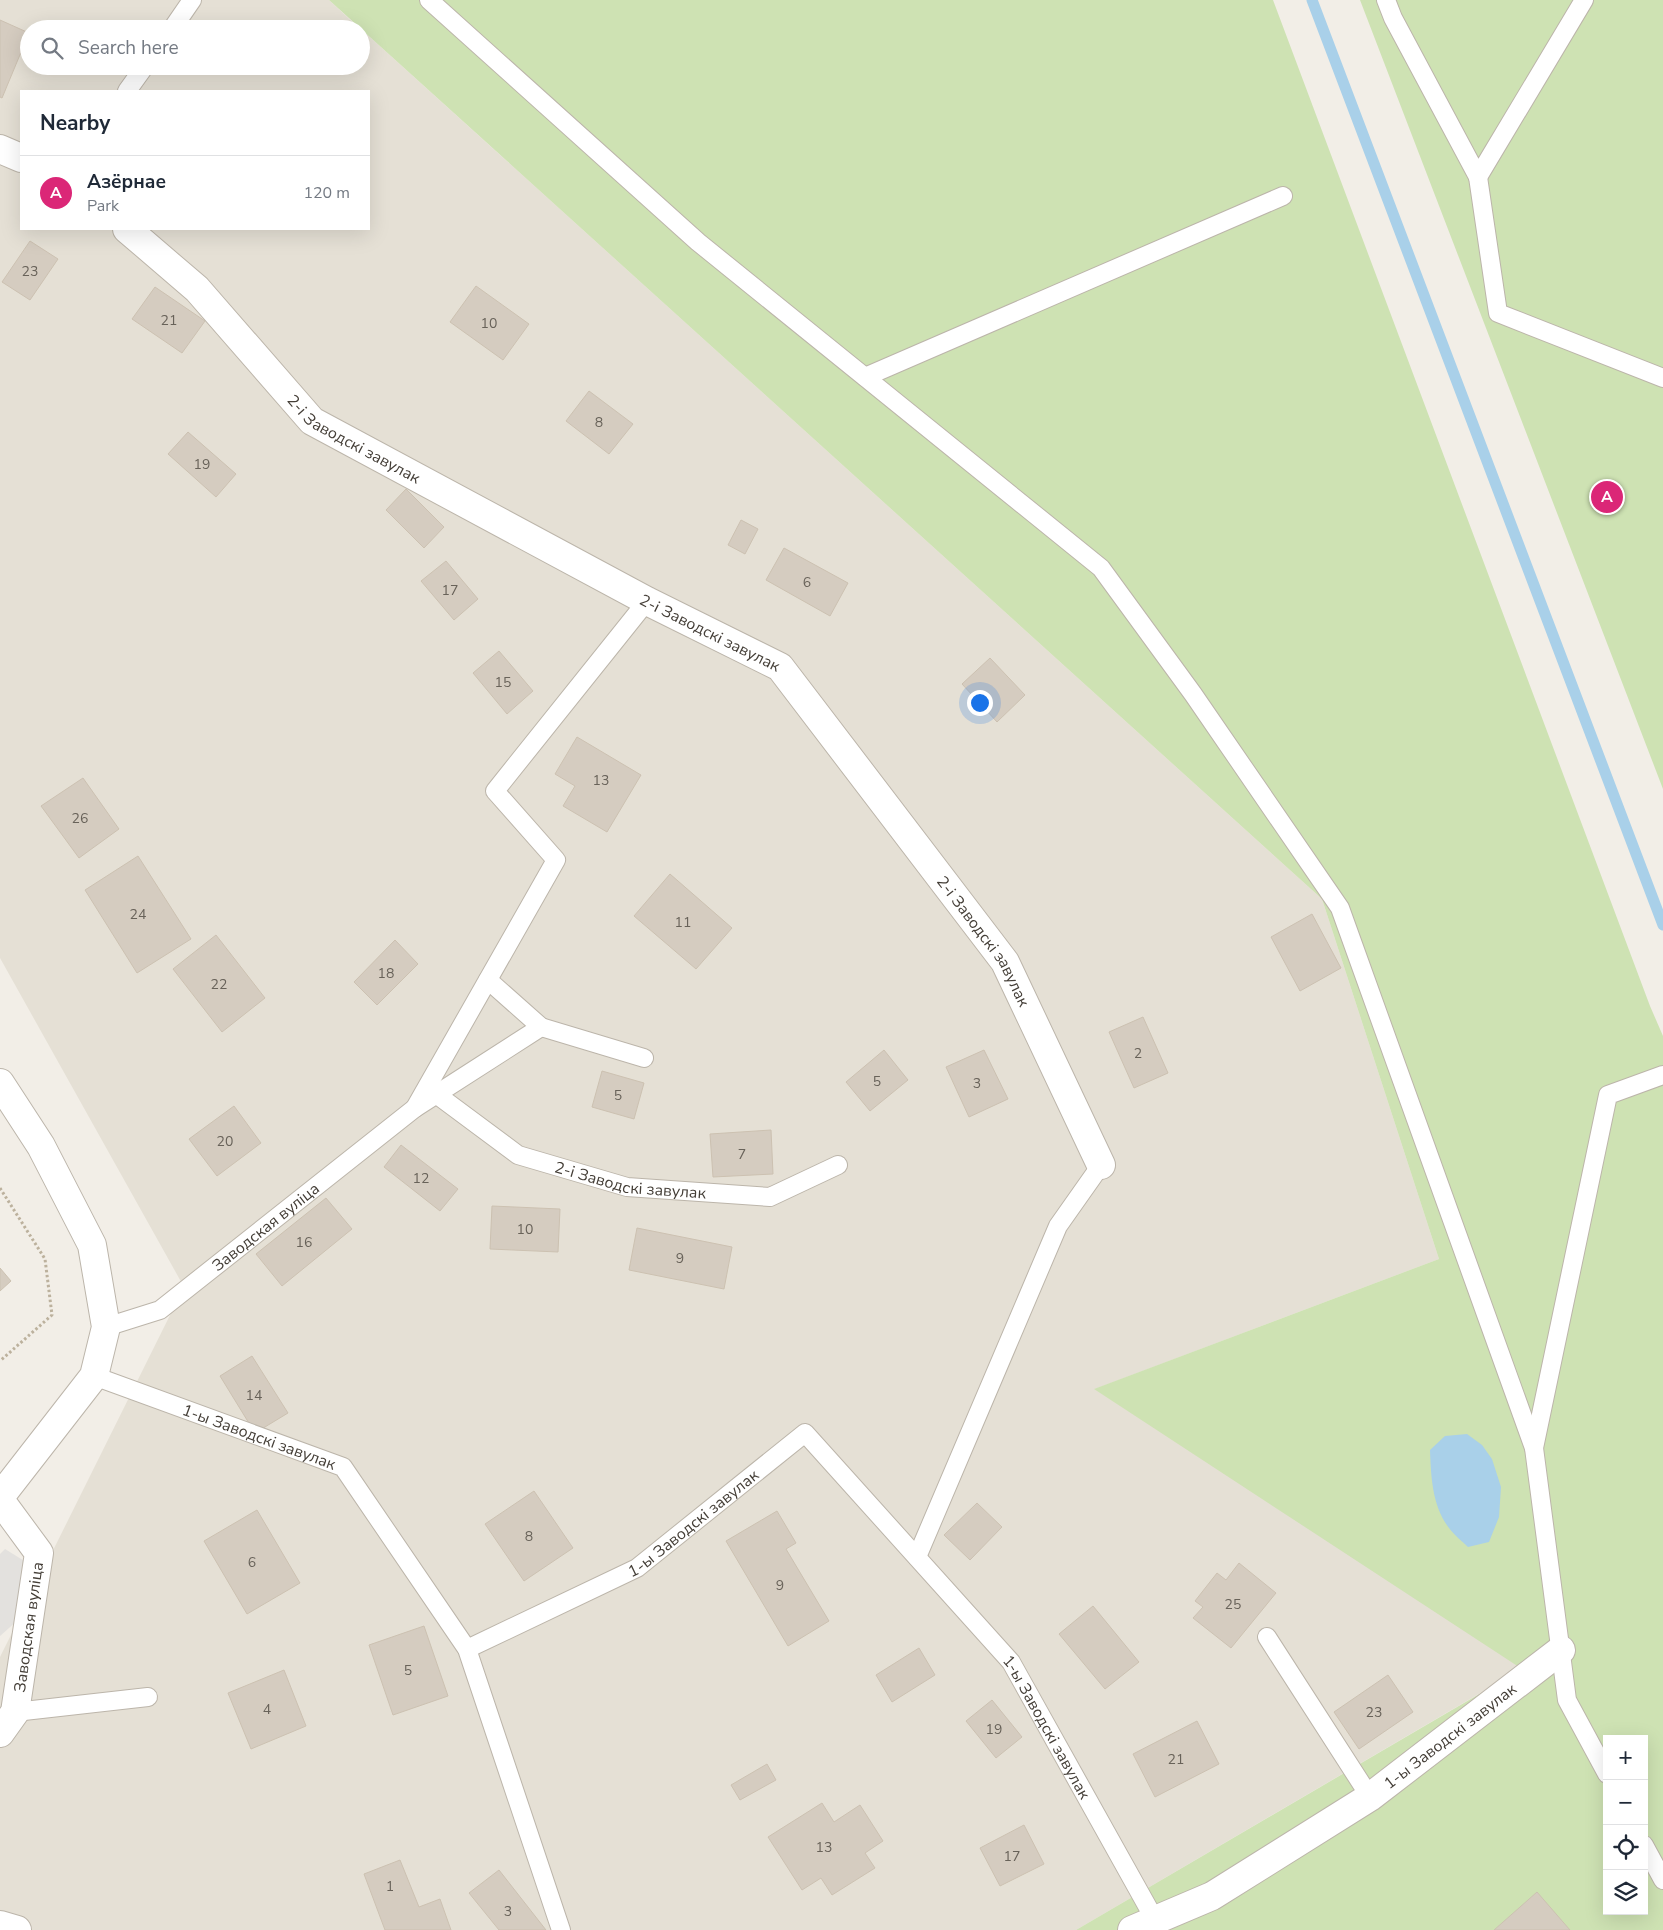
<!DOCTYPE html>
<meta charset="utf-8">
<style>
:root{--surface:#fff;--page:#f2f2f3;--text:#1f2937;--muted:#747a83;--line:#e0e1e3;--accent:#db2777}
body{margin:0;font-family:"Nunito Sans",sans-serif;background:var(--page);color:var(--text)}
.controls{position:absolute;right:15px;bottom:15px;display:grid;overflow:hidden;border-radius:0px;box-shadow:0 5px 20px #0002}
.controls button{width:45px;height:45px;display:grid;place-items:center;padding:0;border:0;border-bottom:1px solid var(--line);background:var(--surface);color:var(--text);font:25px sans-serif}
.you{position:absolute;left:979px;top:702px;width:18px;height:18px;margin:-12px;border:4px solid #fff;border-radius:50%;background:#1a73e8;box-shadow:0 0 0 8px #1a73e833}
.badge{display:grid;place-items:center;width:32px;height:32px;border-radius:50%;background:var(--accent);color:#fff;font-size:16px;font-weight:700}
.pin{position:absolute;translate:-50% -50%;border:2px solid #fff;box-shadow:0 1px 5px #0006}
.list{margin:0;padding:0;list-style:none}
h2{display:flex;justify-content:space-between;align-items:center;height:65px;margin:0;padding:0 20px;font-size:21px}
h2 small{font-size:16px;font-weight:400;color:var(--muted)}
.list li{display:grid;grid-template-columns:32px 1fr auto;gap:15px;align-items:center;box-sizing:border-box;height:75px;padding:0 20px;border-top:1px solid var(--line)}
.list b{display:block;font-size:19px;white-space:nowrap}
.list p{margin:0;font-size:16px;white-space:nowrap;color:var(--muted)}
.list em{font-size:16px;font-style:normal;color:var(--muted)}
.icon{flex:none;width:28px;height:28px;fill:none;stroke:currentColor;stroke-width:2;stroke-linecap:round;stroke-linejoin:round}
.map{position:relative;flex:none;width:1663px;height:1930px;overflow:hidden}
.search{position:absolute;background:var(--surface);box-shadow:0 5px 20px #0002;left:20px;top:20px;width:350px;height:55px;display:flex;align-items:center;gap:12px;box-sizing:border-box;padding:0 18px;border-radius:28px;color:var(--muted);font-size:19px}
.panel{position:absolute;background:var(--surface);box-shadow:0 5px 20px #0002;left:20px;top:90px;width:350px;height:140px;border-radius:0px}
.map>svg:first-child{display:block}
</style>
<div class="map">
<svg width="1663" height="1930" viewBox="0 0 1663 1930">
<rect width="100%" height="100%" fill="#f2eee7"/>
<path fill="#e5e0d5" fill-rule="evenodd" d="M0,0H329L360,29H29V66H361V29L1322,899L1439,1259L1095,1389L1523,1668L1076,1930H0V1657L184,1287L0,958ZM21,91H369V229H21Z"/>
<path fill="#cee2b3" fill-rule="evenodd" d="M329,0H1273L1650,1006L1663,1036V1930H1076L1522,1669L1094,1389L1439,1259L1322,899ZM1607,1739H1644V1911H1607Z
M1360,0H1663V789Z"/>
<path fill="#e3e1de" d="M5,1549L34,1567L18,1620L0,1636V1554Z"/>
<path fill="#a9d0e9" d="M1467,1434L1482,1445L1492,1459L1501,1487L1499,1517L1489,1542L1468,1547C1462,1541 1454,1535 1449,1528C1432,1506 1431,1476 1430,1450L1445,1436Z"/>
<g fill="none" stroke-linecap="round" stroke-linejoin="round">
<path stroke="#a9d0e9" stroke-width="11" d="M1312,0L1663,925"/>
</g>
<path fill="#d5ccc0" stroke="#ccc1b1" d="M0,20L29,33L2,98L0,97Z
M30,241L58,259L30,300L2,282Z
M476,286L529,324L503,360L450,322Z
M155,287L205,321L182,353L132,319Z
M589,391L633,424L609,454L566,421Z
M188,432L236,474L216,497L168,454Z
M406,489L444,527L424,548L386,510Z
M741,520L758,529L745,554L728,545Z
M784,548L848,583L830,616L766,580Z
M446,561L478,599L454,620L421,581Z
M499,651L533,691L507,714L473,673Z
M990,658L1025,695L997,722L962,684Z
M577,737L641,775L607,832L563,806L575,786L555,774Z
M83,778L119,829L79,858L41,806Z
M138,856L191,939L137,973L85,890Z
M670,874L732,928L696,969L634,916Z
M1312,914L1341,968L1300,991L1271,937Z
M216,935L265,998L222,1032L173,969Z
M395,940L418,964L377,1005L354,982Z
M1143,1017L1168,1073L1134,1088L1109,1032Z
M884,1050L908,1080L870,1111L846,1082Z
M984,1050L1008,1099L969,1117L946,1067Z
M602,1071L644,1083L634,1119L592,1107Z
M234,1106L261,1143L217,1176L189,1139Z
M771,1130L773,1174L713,1177L710,1134Z
M401,1145L458,1189L440,1211L384,1167Z
M326,1198L352,1229L282,1286L256,1254Z
M492,1206L560,1209L558,1252L490,1249Z
M637,1228L732,1247L724,1289L629,1270Z
M0,1268L11,1281L0,1291Z
M252,1356L288,1413L255,1433L220,1376Z
M534,1491L573,1548L524,1581L485,1524Z
M977,1503L1002,1527L970,1560L944,1535Z
M257,1510L300,1583L247,1614L204,1541Z
M777,1511L796,1543L786,1549L829,1621L788,1646L726,1541Z
M1239,1563L1276,1593L1231,1648L1193,1618L1203,1607L1195,1601L1217,1573L1226,1580Z
M1093,1606L1139,1662L1105,1689L1059,1634Z
M424,1626L448,1696L393,1715L369,1645Z
M919,1648L935,1675L892,1702L876,1675Z
M284,1670L306,1726L251,1749L228,1693Z
M1388,1675L1413,1712L1359,1749L1334,1712Z
M992,1700L1022,1737L996,1758L966,1721Z
M1197,1721L1219,1764L1155,1797L1133,1754Z
M767,1764L776,1780L740,1800L731,1785Z
M822,1803L834,1822L860,1805L883,1841L865,1853L875,1868L832,1895L821,1878L802,1890L768,1837Z
M1024,1825L1044,1864L1000,1886L980,1848Z
M400,1860L419,1907L440,1899L451,1930H385L364,1874Z
M499,1870L546,1930H499L469,1893Z
M1537,1892L1570,1930H1494Z"/>
<g fill="none" stroke-linecap="round" stroke-linejoin="round">
<g stroke="#bcb5aa" stroke-width="20">
<g id="service">
<path d="M429,0L698,242L1101,568L1193,694L1340,908L1534,1448L1567,1700L1607,1774"/>
<path d="M1386,0L1393,18L1478,177L1584,0"/>
<path d="M172,29L192,0"/>
<path d="M127,91L145,66"/>
<path d="M1478,177L1498,313L1663,378"/>
<path d="M865,377L1283,196"/>
<path d="M541,1027L644,1058"/>
<path id="s1" d="M436,1094L518,1155L627,1187L770,1197L838,1165"/>
<path d="M415,1108L556,860L495,791L647,601"/>
<path id="s2" d="M106,1327L160,1310L415,1108L541,1027L488,980"/>
<path id="s3" d="M94,1376L343,1467L467,1649L561,1930"/>
<path d="M1534,1448L1608,1095L1663,1075"/>
<path d="M917,1557L1058,1226L1101,1165"/>
<path d="M1267,1637L1370,1797"/>
<path id="s4" d="M467,1649L637,1568L805,1433L1011,1662L1155,1920"/>
<path d="M15,1712L148,1697"/>
<path d="M1644,1845L1663,1880"/>
</g>
</g>
<g stroke="#bcb5aa" stroke-width="30">
<g id="minor">
<path d="M0,149L21,158"/>
<path id="s5" d="M127,229L197,289L312,421L647,601L780,667L1005,962L1101,1165"/>
<path d="M0,1500L39,1553L15,1712L0,1733"/>
<path d="M0,1925L17,1930"/>
<path id="s6" d="M1132,1930L1212,1896L1370,1797L1561,1650"/>
</g>
</g>
<g stroke="#bcb5aa" stroke-width="30">
<path id="tertiary" d="M0,1083L41,1146L92,1245L106,1327L94,1376L0,1497"/>
</g>
<path stroke="#bcb19d" stroke-width="3" stroke-dasharray="2.5 2.5" stroke-linecap="butt" d="M0,1188L45,1259L52,1315L0,1361"/>
<use href="#service" stroke="#fff" stroke-width="18"/>
<use href="#minor" stroke="#fff" stroke-width="28"/>
<use href="#tertiary" stroke="#fff" stroke-width="28"/>
</g>
<g text-anchor="middle" stroke-width="4" stroke-linejoin="round" paint-order="stroke">
<g font-size="14" fill="#686259">
<text x="30" y="276">23</text>
<text x="169" y="325">21</text>
<text x="489" y="328">10</text>
<text x="599" y="427">8</text>
<text x="202" y="469">19</text>
<text x="807" y="587">6</text>
<text x="450" y="595">17</text>
<text x="503" y="687">15</text>
<text x="601" y="785">13</text>
<text x="80" y="823">26</text>
<text x="138" y="919">24</text>
<text x="683" y="927">11</text>
<text x="386" y="978">18</text>
<text x="219" y="989">22</text>
<text x="1138" y="1058">2</text>
<text x="877" y="1086">5</text>
<text x="977" y="1088">3</text>
<text x="618" y="1100">5</text>
<text x="225" y="1146">20</text>
<text x="742" y="1159">7</text>
<text x="421" y="1183">12</text>
<text x="525" y="1234">10</text>
<text x="304" y="1247">16</text>
<text x="680" y="1263">9</text>
<text x="254" y="1400">14</text>
<text x="529" y="1541">8</text>
<text x="252" y="1567">6</text>
<text x="780" y="1590">9</text>
<text x="1233" y="1609">25</text>
<text x="408" y="1675">5</text>
<text x="267" y="1714">4</text>
<text x="1374" y="1717">23</text>
<text x="994" y="1734">19</text>
<text x="1176" y="1764">21</text>
<text x="824" y="1852">13</text>
<text x="1012" y="1861">17</text>
<text x="390" y="1891">1</text>
<text x="508" y="1916">3</text>
</g>
<g font-size="16" fill="#443e37" stroke="#fff">
<text dy="6" stroke="none"><textPath href="#s5" startOffset="312">2-і Заводскі завулак</textPath></text>
<text dy="6" stroke="none"><textPath href="#s5" startOffset="718">2-і Заводскі завулак</textPath></text>
<text dy="6" stroke="none"><textPath href="#s5" startOffset="1138">2-і Заводскі завулак</textPath></text>
<text dy="6" stroke="none"><textPath href="#s1" startOffset="218">2-і Заводскі завулак</textPath></text>
<text dy="6" stroke="none"><textPath href="#s2" startOffset="191">Заводская вуліца</textPath></text>
<text dy="6" stroke="none"><textPath href="#s3" startOffset="176">1-ы Заводскі завулак</textPath></text>
<text dy="6" stroke="none"><textPath href="#s4" startOffset="260">1-ы Заводскі завулак</textPath></text>
<text transform="translate(28 1627) rotate(-82)" y="6">Заводская вуліца</text>
<text dy="6" stroke="none"><textPath href="#s4" startOffset="786">1-ы Заводскі завулак</textPath></text>
<text dy="6" stroke="none"><textPath href="#s6" startOffset="374">1-ы Заводскі завулак</textPath></text>
</g>
</g>
</svg>
<div class="controls">
<button>+</button>
<button>−</button>
<button><svg class="icon" aria-label="locate" viewBox="0 0 24 24"><circle cx="12" cy="12" r="6"/><path d="M12 2v4M12 18v4M2 12h4M18 12h4"/></svg></button>
<button><svg class="icon" aria-label="layers" viewBox="0 0 24 24"><path d="M12 4l9 5-9 5-9-5zM3 14l9 5 9-5"/></svg></button>
</div>
<div class="you"></div>
<div class="pin badge" style="left:1607px;top:497px">A</div>
<div class="search"><svg class="icon" aria-label="search" viewBox="0 0 24 24"><circle cx="10" cy="10" r="6"/><path d="M15 15l6 6"/></svg>Search here</div>
<section class="panel">
<h2>Nearby<small></small></h2>
<ul class="list">
<li><span class="badge">A</span><div><b>Азёрнае</b><p>Park</p></div><em>120 m</em></li>
</ul>
</section>
</div>
